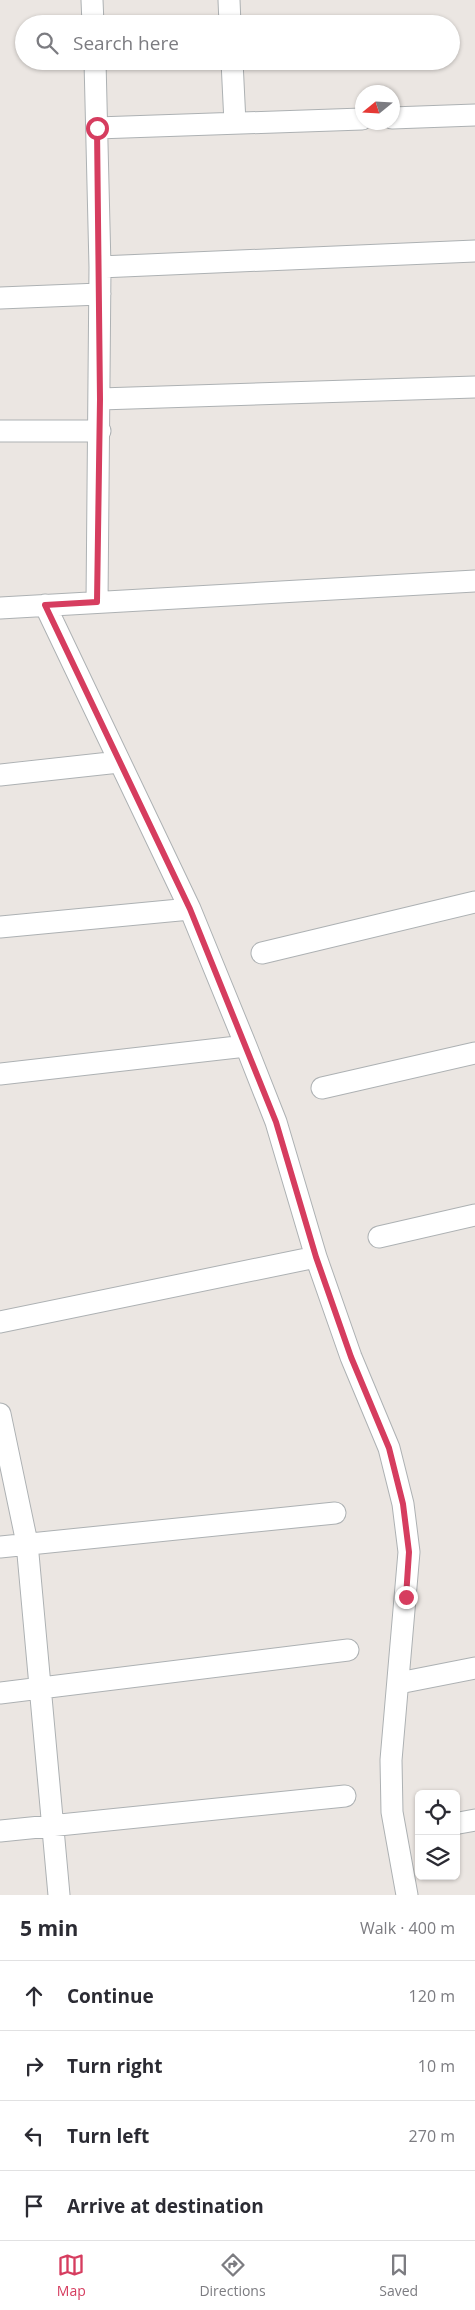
<!DOCTYPE html>
<meta charset="utf-8">
<style>
:root{--surface:#fff;--page:#f2f2f3;--text:#2b2b33;--muted:#7c7c81;--line:#e1e1e2;--accent:#d63d5f}
body{margin:0;font-family:"Open Sans",sans-serif;background:var(--page);color:var(--text)}
.controls{position:absolute;right:15px;bottom:15px;display:grid;overflow:hidden;border-radius:8px;box-shadow:0 1px 4px #0004}
.controls button{width:45px;height:45px;display:grid;place-items:center;padding:0;border:0;border-bottom:1px solid var(--line);background:var(--surface);color:var(--text);font:25px sans-serif}
.compass{position:absolute;left:355px;top:85px;width:45px;height:45px;border-radius:50%;background:var(--surface);box-shadow:0 1px 4px #0004;rotate:252deg}
.stop{position:absolute;width:15px;height:15px;margin:-11px;border:4px solid #d63d5f;border-radius:50%;background:#fff}
.stop.end{background:#d63d5f;border-color:#fff;box-shadow:0 1px 5px #0008}
.list{margin:0;padding:0;list-style:none}
h2{display:flex;justify-content:space-between;align-items:center;height:65px;margin:0;padding:0 20px;font-size:21px}
h2 small{font-size:16px;font-weight:400;color:var(--muted)}
.list li{display:grid;grid-template-columns:32px 1fr auto;gap:15px;align-items:center;box-sizing:border-box;height:70px;padding:0 20px;border-top:1px solid var(--line)}
.list b{display:block;font-size:19px;white-space:nowrap}
.list em{font-size:16px;font-style:normal;color:var(--muted)}
.icon{flex:none;width:28px;height:28px;fill:none;stroke:currentColor;stroke-width:2;stroke-linecap:round;stroke-linejoin:round}
.map{position:relative;flex:none;width:475px;height:1895px;overflow:hidden}
.search{position:absolute;background:var(--surface);box-shadow:0 1px 4px #0004;left:15px;right:15px;top:15px;height:55px;display:flex;align-items:center;gap:12px;box-sizing:border-box;padding:0 18px;border-radius:28px;color:var(--muted);font-size:19px}
.sheet{height:345px;background:var(--surface)}
nav{display:flex;justify-content:space-around;align-items:center;box-sizing:border-box;height:70px;border-top:1px solid var(--line);background:var(--surface);font-size:14px;color:var(--muted)}
nav a{display:grid;justify-items:center;gap:2px}
nav .on{color:var(--accent)}
.map>svg:first-child{display:block}
</style>
<div class="map">
<svg width="475" height="1895" viewBox="0 0 475 1895">
<rect width="100%" height="100%" fill="#ebe6e2"/>
<g fill="none" stroke-linecap="round" stroke-linejoin="round">
<g stroke="#adb1b3" stroke-width="23">
<path id="street" d="M92,0L93,24
M229,0L230,24
M95,61L100,267L97,602
M232,61L235,123
M392,118L475,115
M97,128L362,119
M100,267L475,251
M0,298L100,294
M100,399L475,387
M0,431H100
M45,605L190,909L246,1046L276,1122L316,1257L351,1357L389,1448L403,1504L409,1552L391,1760L392,1812L407,1895
M0,608L475,581
M0,775L119,762
M0,927L190,909
M262,953L475,902
M0,1074L246,1046
M322,1088L475,1053
M379,1237L475,1215
M0,1322L316,1257
M0,1414L27,1543L59,1895
M0,1547L335,1513
M399,1683L475,1668
M0,1693L348,1650
M459,1823L475,1820
M0,1831L345,1796"/>
</g>
<use href="#street" stroke="#fff" stroke-width="21"/>
</g>
<g fill="none" stroke-linecap="round" stroke-linejoin="round">
<path stroke="#d63d5f" stroke-width="6" d="M97,128L100,399L97,602L45,605L190,909L276,1122L316,1257L351,1357L389,1448L403,1504L409,1552L406,1597"/>
</g>
</svg>
<div class="controls">
<button><svg class="icon" aria-label="locate" viewBox="0 0 24 24"><circle cx="12" cy="12" r="6"/><path d="M12 2v4M12 18v4M2 12h4M18 12h4"/></svg></button>
<button><svg class="icon" aria-label="layers" viewBox="0 0 24 24"><path d="M12 4l9 5-9 5-9-5zM3 14l9 5 9-5"/></svg></button>
</div>
<svg class="compass" viewBox="-18 -18 36 36"><path d="M0-13l5 13h-10z" fill="#e53935"/><path d="M0 13l5-13h-10z" fill="#7c7c81"/></svg>
<div class="stop" style="left:97px;top:128px"></div>
<div class="stop end" style="left:406px;top:1597px"></div>
<div class="search"><svg class="icon" aria-label="search" viewBox="0 0 24 24"><circle cx="10" cy="10" r="6"/><path d="M15 15l6 6"/></svg>Search here</div>
</div>
<section class="sheet">
<h2>5 min<small>Walk · 400 m</small></h2>
<ul class="list">
<li><svg class="icon" aria-label="ahead" viewBox="0 0 24 24"><path d="M12 20V5M6 11l6-6 6 6"/></svg><div><b>Continue</b></div><em>120 m</em></li>
<li><svg class="icon" aria-label="right" viewBox="0 0 24 24"><path d="M7 20v-9h11M14 6l5 5-5 5"/></svg><div><b>Turn right</b></div><em>10 m</em></li>
<li><svg class="icon" aria-label="left" viewBox="0 0 24 24"><path d="M17 20v-9H6M10 6l-5 5 5 5"/></svg><div><b>Turn left</b></div><em>270 m</em></li>
<li><svg class="icon" aria-label="arrive" viewBox="0 0 24 24"><path d="M6 21V4h12l-3 4 3 4H6"/></svg><div><b>Arrive at destination</b></div></li>
</ul>
</section>
<nav>
<a class="on"><svg class="icon" aria-label="map" viewBox="0 0 24 24"><path d="M3 6l6-2 6 2 6-2v14l-6 2-6-2-6 2zM9 4v14M15 6v14"/></svg>Map</a>
<a><svg class="icon" aria-label="directions" viewBox="0 0 24 24"><path d="M12 3l9 9-9 9-9-9zM9 14v-3h6M13 9l2 2-2 2"/></svg>Directions</a>
<a><svg class="icon" aria-label="saved" viewBox="0 0 24 24"><path d="M7 4h10v16l-5-4-5 4z"/></svg>Saved</a>
</nav>
